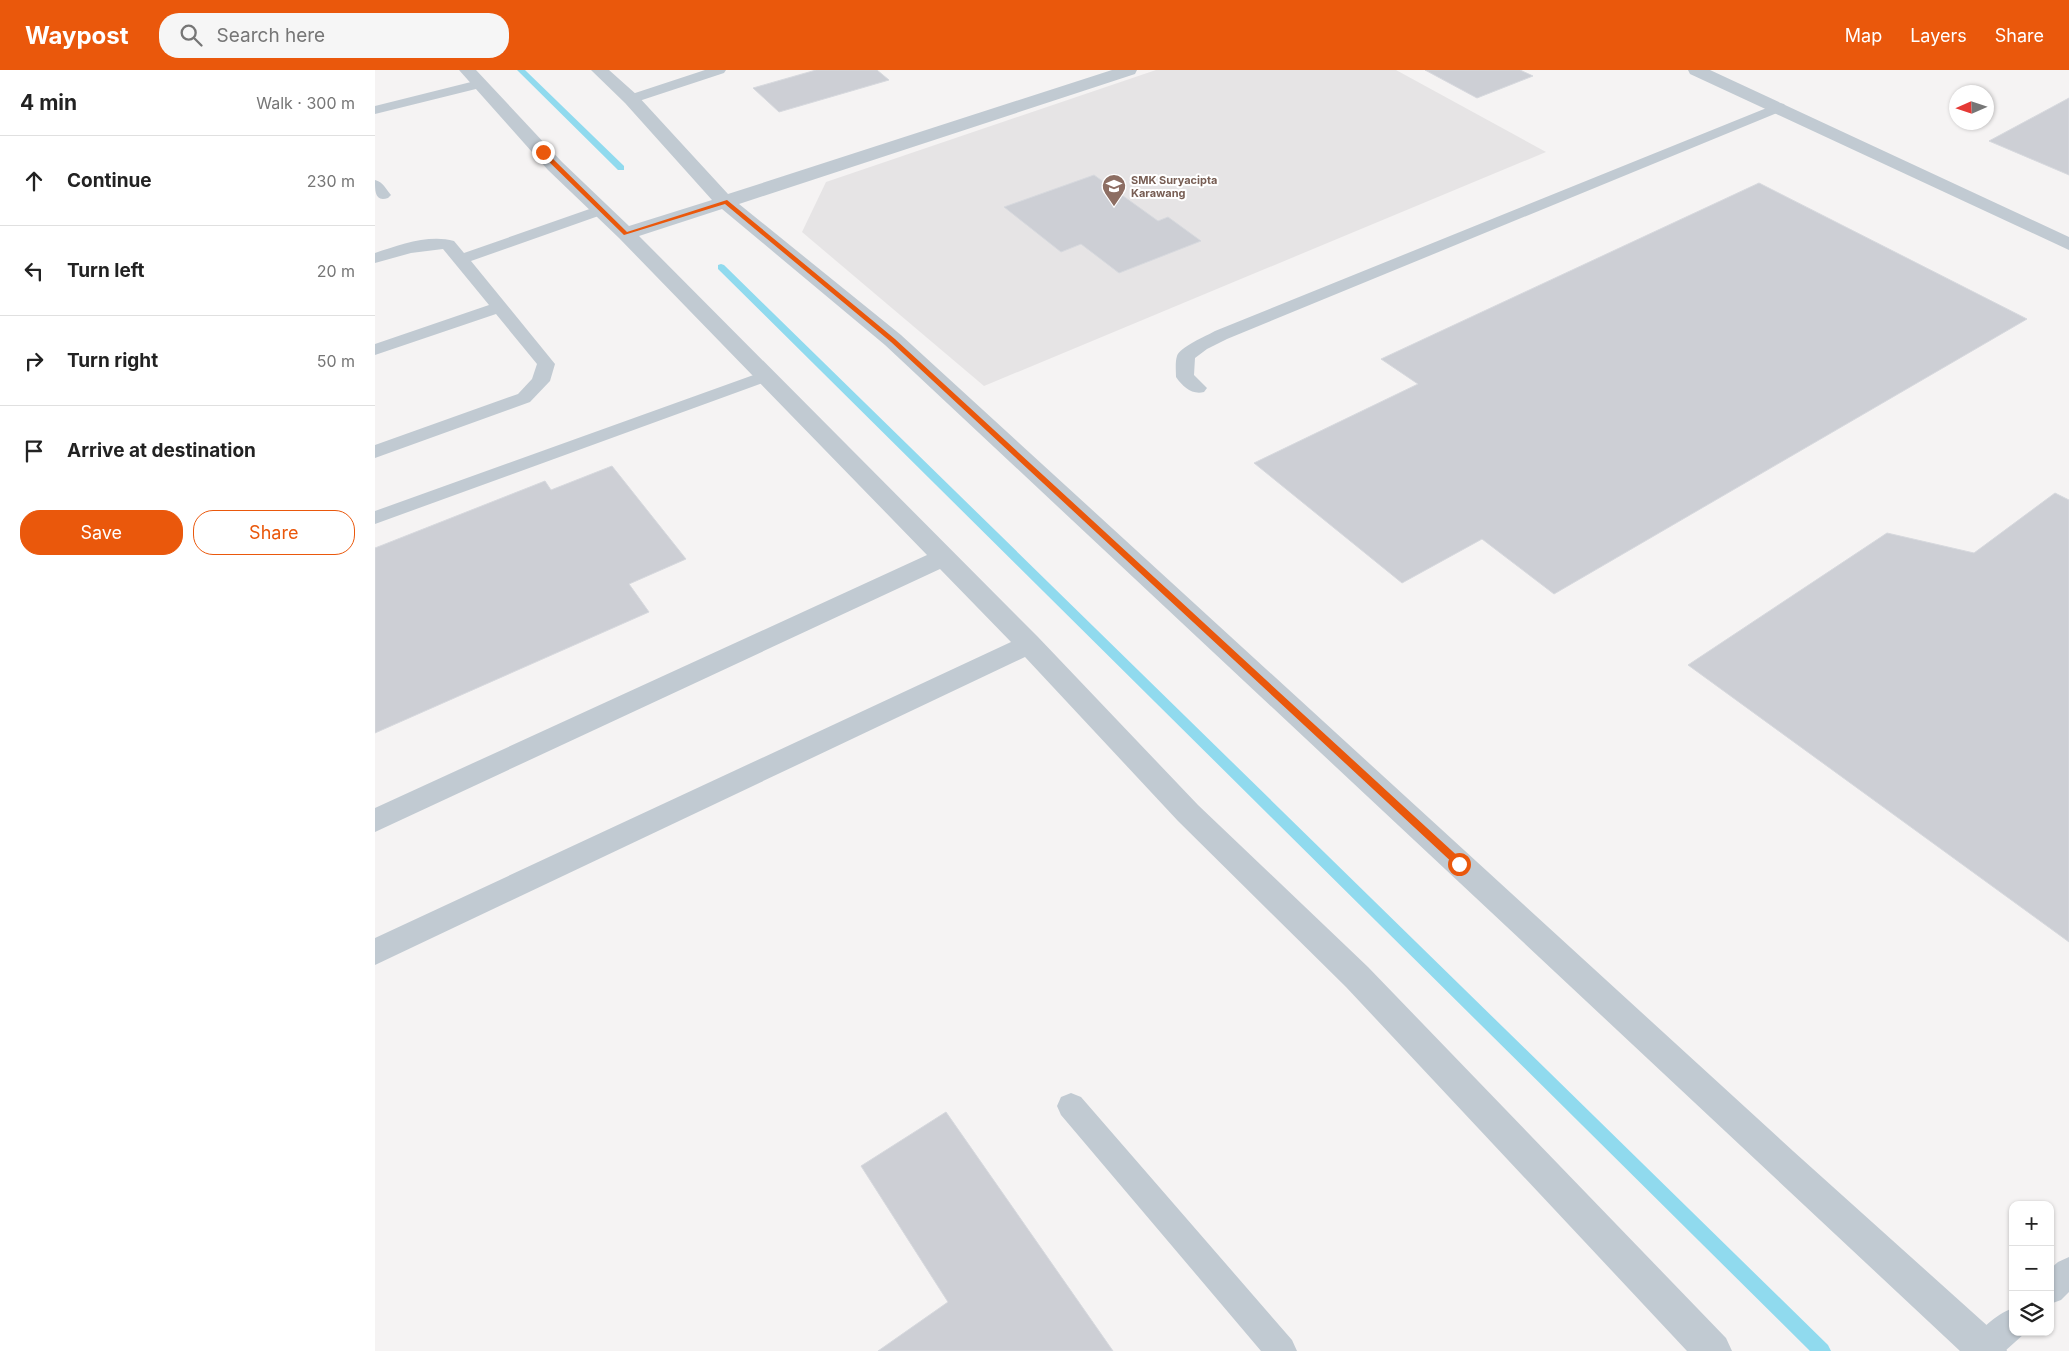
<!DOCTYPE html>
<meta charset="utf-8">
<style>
:root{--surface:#fff;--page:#f6f6f6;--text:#222;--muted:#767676;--line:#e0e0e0;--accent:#ea580c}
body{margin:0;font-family:Inter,sans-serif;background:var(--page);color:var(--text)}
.controls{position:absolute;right:15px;bottom:15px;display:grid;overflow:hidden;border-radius:10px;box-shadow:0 1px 4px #0004}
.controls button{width:45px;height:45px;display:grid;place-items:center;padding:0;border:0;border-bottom:1px solid var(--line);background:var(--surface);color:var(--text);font:25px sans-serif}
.compass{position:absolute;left:1574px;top:15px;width:45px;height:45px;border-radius:50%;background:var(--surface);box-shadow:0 1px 4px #0004;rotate:267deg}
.stop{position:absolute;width:15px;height:15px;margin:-11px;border:4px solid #ea580c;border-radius:50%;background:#fff}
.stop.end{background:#ea580c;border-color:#fff;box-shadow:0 1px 5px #0008}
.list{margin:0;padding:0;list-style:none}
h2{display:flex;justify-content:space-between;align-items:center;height:65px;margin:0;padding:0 20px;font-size:21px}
h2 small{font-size:16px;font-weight:400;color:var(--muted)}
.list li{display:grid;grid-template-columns:32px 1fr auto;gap:15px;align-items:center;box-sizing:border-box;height:90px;padding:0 20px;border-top:1px solid var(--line)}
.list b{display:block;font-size:19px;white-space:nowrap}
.list em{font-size:16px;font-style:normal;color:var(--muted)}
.actions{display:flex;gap:10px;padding:15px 20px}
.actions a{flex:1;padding:11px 0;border:1px solid var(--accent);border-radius:20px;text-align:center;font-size:18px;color:var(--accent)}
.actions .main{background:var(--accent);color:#fff}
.icon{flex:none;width:28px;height:28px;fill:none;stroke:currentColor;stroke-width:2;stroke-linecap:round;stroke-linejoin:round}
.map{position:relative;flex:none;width:1694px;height:1281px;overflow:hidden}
header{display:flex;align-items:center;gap:30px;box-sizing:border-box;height:70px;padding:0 25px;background:var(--accent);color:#fff}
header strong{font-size:24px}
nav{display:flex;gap:28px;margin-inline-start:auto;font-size:18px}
.search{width:350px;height:45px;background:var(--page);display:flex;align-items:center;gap:12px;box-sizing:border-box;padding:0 18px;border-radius:20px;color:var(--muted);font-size:19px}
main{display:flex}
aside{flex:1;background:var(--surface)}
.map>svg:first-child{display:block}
</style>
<header>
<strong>Waypost</strong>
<div class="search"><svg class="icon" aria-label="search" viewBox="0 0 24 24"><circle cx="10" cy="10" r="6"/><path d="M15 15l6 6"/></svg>Search here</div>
<nav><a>Map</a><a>Layers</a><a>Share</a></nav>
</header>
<main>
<aside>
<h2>4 min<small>Walk · 300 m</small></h2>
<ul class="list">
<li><svg class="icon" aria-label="ahead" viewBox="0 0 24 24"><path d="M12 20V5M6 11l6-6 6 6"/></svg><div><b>Continue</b></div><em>230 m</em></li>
<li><svg class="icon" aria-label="left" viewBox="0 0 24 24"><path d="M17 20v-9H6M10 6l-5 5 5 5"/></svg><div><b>Turn left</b></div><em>20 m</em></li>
<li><svg class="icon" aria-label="right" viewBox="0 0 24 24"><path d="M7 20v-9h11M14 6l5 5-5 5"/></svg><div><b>Turn right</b></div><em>50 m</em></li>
<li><svg class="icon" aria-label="arrive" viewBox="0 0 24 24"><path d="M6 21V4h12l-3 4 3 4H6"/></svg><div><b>Arrive at destination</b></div></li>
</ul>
<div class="actions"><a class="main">Save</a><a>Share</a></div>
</aside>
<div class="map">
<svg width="1694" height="1281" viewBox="0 0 1694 1281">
<rect width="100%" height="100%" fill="#f5f3f3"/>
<path fill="#e6e4e5" d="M781,0H1021L1171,82L609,316L427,162L451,112Z"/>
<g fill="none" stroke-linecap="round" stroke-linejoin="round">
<path fill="#90daee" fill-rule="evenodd" d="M142,0H150L249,96V100H243Z
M346,194L349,195L1453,1275L1456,1281H1435L343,199V195Z"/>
</g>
<path fill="#cdcfd5" stroke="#d7d9de" d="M441,0H502L514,10L404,42L378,18Z
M1050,0H1145L1158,6L1102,28Z
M1694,28V105L1614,71Z
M719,105L783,151L793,147L826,171L744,203L706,174L686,182L629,137Z
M1384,113L1652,249L1179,524L1107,469L1027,513L879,393L1043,314L1006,289Z
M237,396L311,489L254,514L274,542L0,663V478L170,411L176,420Z
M1680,423L1694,430V872L1313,595L1512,463L1599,483Z
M571,1042L738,1281H503L573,1232L486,1096Z"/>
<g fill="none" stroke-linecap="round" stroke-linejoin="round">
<path fill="#c1cad2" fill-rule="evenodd" d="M330,0H351L349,3L261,32H251L249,29L251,26Z
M104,10L109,11L111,14L109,17L0,44V36Z
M1404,33L1409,34L1411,37L1409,40L852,269L832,279L820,288L819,305L832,318L829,322C817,325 808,317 801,307C801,301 800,292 802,286C805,277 831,266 840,261Z
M0,110C8,112 11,119 16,125L13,128C0,132 0,122 0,110Z
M226,135L232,137L234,140L232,143L96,191L180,294L175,311L155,332L0,388V375L143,324L157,309L162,294L121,244L0,285V274L114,235L68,179L36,183L0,193V183C24,175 54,164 79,171L89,183Z
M390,301L396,302L399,306L396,310L0,454V441Z
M696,1023L706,1027L917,1270L922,1281H886L686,1045L682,1036L686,1027Z
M1694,1187V1222L1686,1230L1675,1234V1199L1683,1192Z
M1638,1238V1262H1650L1649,1264L1630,1281H1596L1594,1278C1602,1261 1620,1245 1638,1238Z"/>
<path fill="#c1cad2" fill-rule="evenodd" d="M84,0H101L187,92L254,156L337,130L250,33L216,0H234L262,25L353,124L737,0H762L760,4L364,134L526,265L1418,1081L1626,1268L1632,1281H1585L510,275L347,139L264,166L663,567L823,735L993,897L1351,1268L1357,1281H1312L971,917L803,751L650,587L0,895V868L636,572L565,499L0,762V738L552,485L244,168L173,100Z
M1313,0H1335L1694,167V180L1315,4Z"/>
</g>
<path fill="#ea580c" d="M166,81H170L252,162L352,130L520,269L1088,791V796H1081L516,272L350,134L249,165L166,84Z"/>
<defs>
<g id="school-pin" transform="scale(1.25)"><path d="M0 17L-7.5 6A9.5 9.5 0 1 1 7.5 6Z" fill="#8d6e63" stroke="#fff"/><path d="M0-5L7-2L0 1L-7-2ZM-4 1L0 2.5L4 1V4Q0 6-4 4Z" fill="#fff"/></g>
</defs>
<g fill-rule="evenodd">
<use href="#school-pin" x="739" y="116"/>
</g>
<g text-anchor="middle" stroke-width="4" stroke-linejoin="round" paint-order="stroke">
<g font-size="11" font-weight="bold" fill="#785e54" stroke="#fff" text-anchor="start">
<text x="756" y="114">SMK Suryacipta<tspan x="756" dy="13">Karawang</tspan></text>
</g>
</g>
</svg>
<div class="controls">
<button>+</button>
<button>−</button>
<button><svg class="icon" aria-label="layers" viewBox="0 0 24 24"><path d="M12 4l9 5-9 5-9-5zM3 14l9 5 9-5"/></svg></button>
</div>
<svg class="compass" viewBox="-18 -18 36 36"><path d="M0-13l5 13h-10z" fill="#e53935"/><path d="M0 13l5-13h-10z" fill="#767676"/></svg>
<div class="stop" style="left:1084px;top:794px"></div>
<div class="stop end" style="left:168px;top:82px"></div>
</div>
</main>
